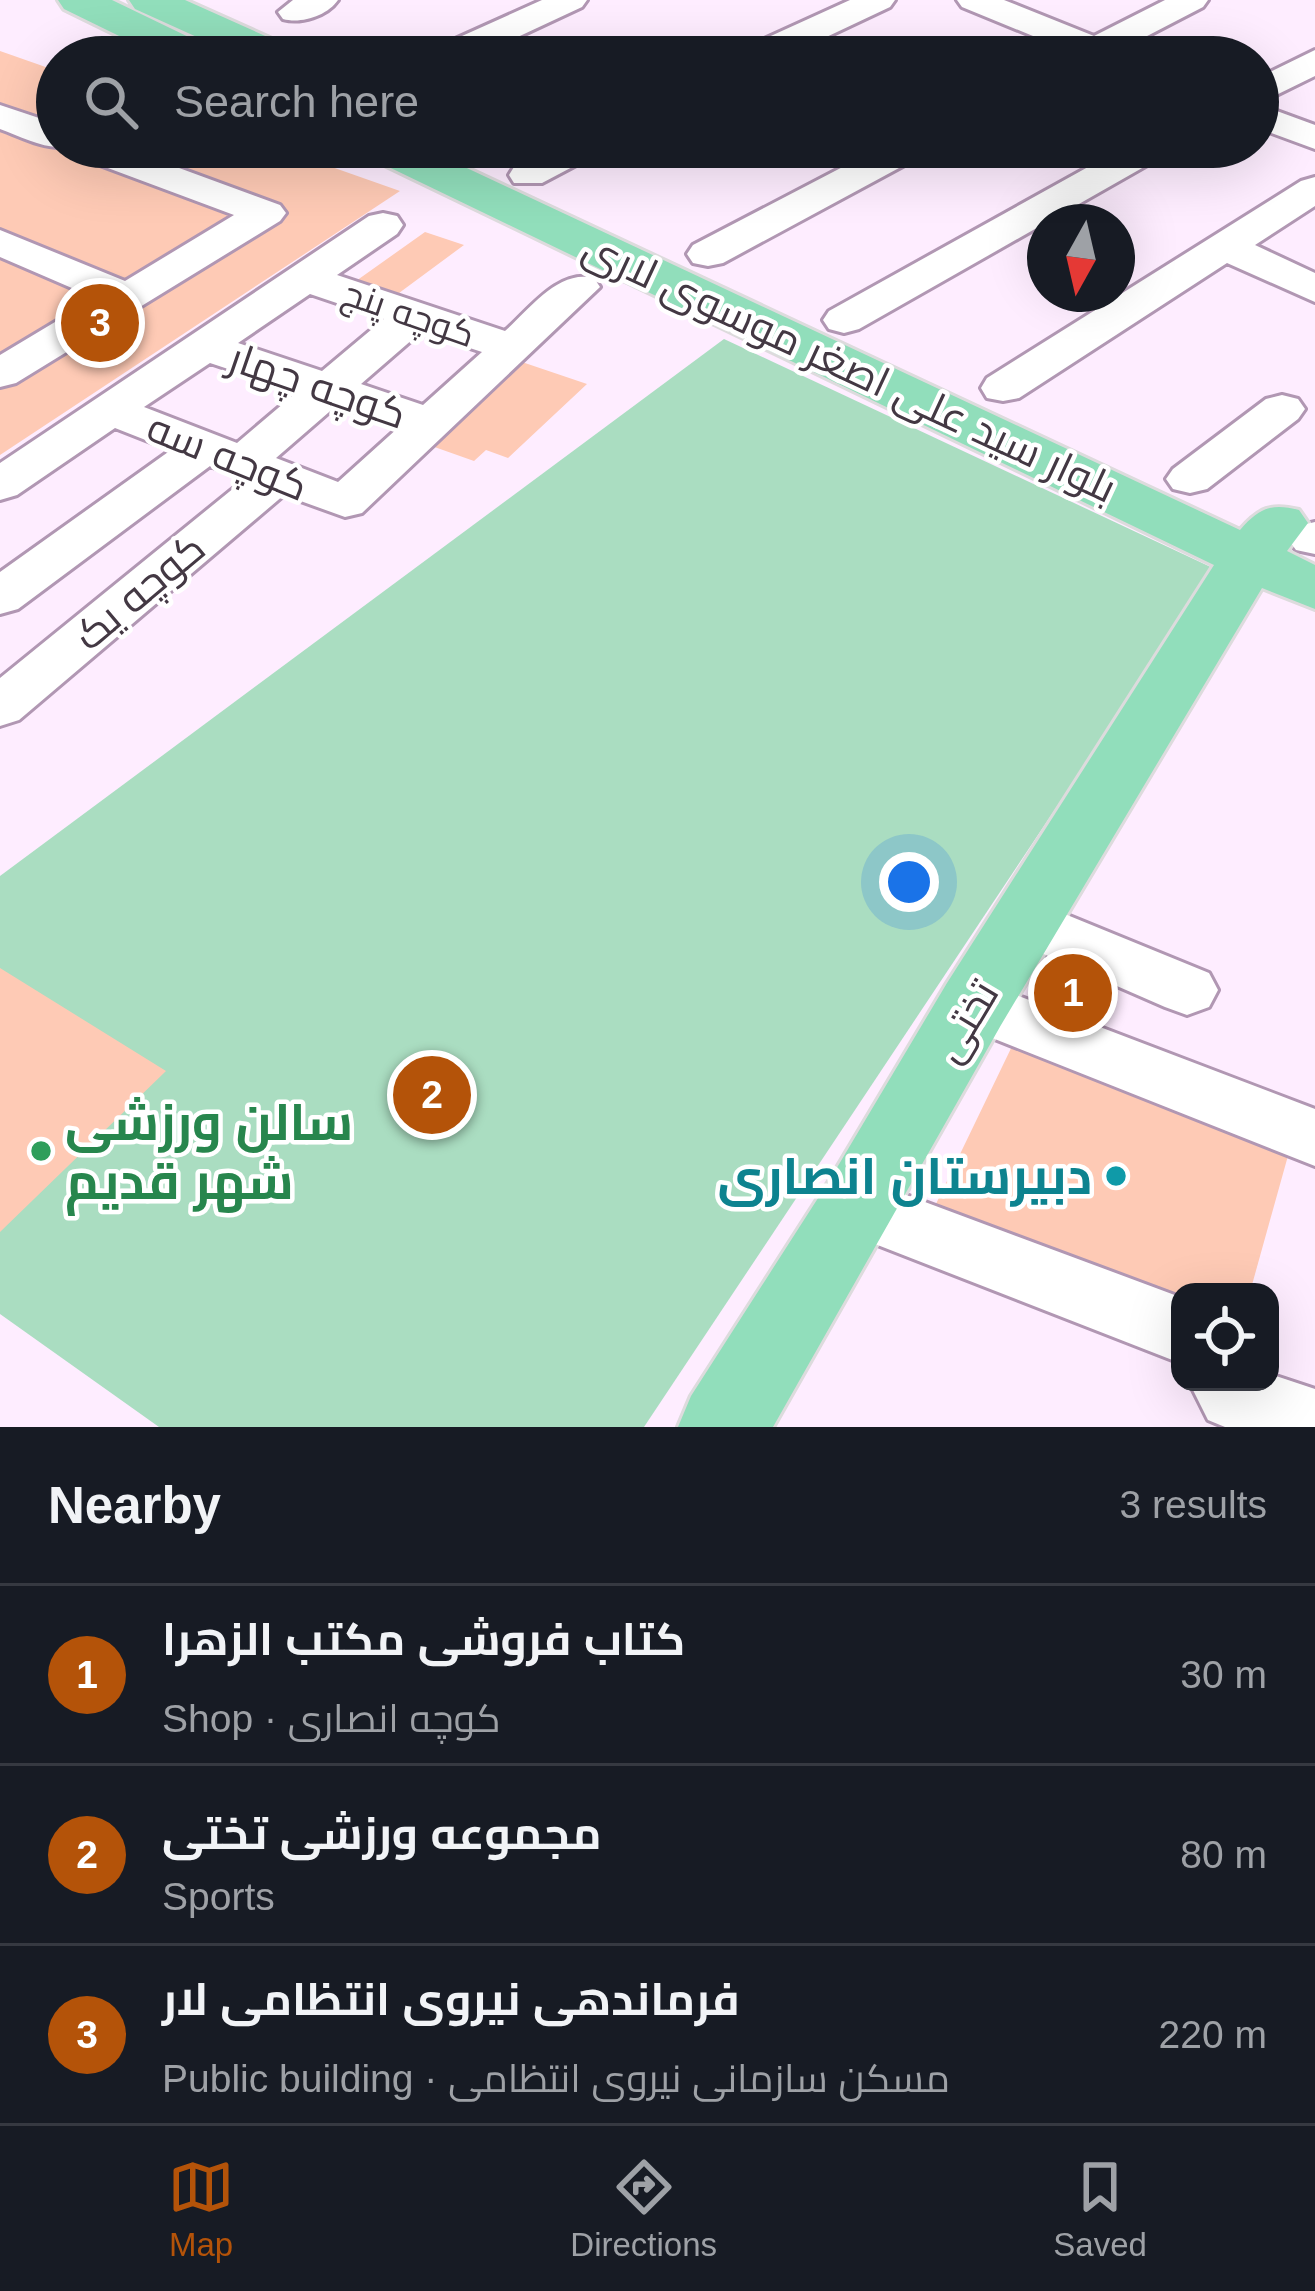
<!DOCTYPE html>
<meta charset="utf-8">
<style>
:root{--surface:#171b24;--page:#242831;--text:#f1f3f6;--muted:#9ea1a6;--line:#363941;--accent:#b45309}
body{margin:0;font-family:Arial,Cairo,sans-serif;background:var(--page);color:var(--text)}
.controls{position:absolute;right:36px;bottom:36px;display:grid;overflow:hidden;border-radius:24px;box-shadow:0 12px 48px #0002}
.controls button{width:108px;height:108px;display:grid;place-items:center;padding:0;border:0;border-bottom:3px solid var(--line);background:var(--surface);color:var(--text);font:60px sans-serif}
.compass{position:absolute;left:1027px;top:204px;width:108px;height:108px;border-radius:50%;background:var(--surface);box-shadow:0 12px 48px #0002;rotate:188deg}
.you{position:absolute;left:909px;top:882px;width:42px;height:42px;margin:-30px;border:9px solid #fff;border-radius:50%;background:#1a73e8;box-shadow:0 0 0 18px #1a73e833}
.badge{display:grid;place-items:center;width:78px;height:78px;border-radius:50%;background:var(--accent);color:#fff;font-size:39px;font-weight:700}
.pin{position:absolute;translate:-50% -50%;border:6px solid #fff;box-shadow:0 3px 12px #0006}
.list{margin:0;padding:0;list-style:none}
h2{display:flex;justify-content:space-between;align-items:center;height:156px;margin:0;padding:0 48px;font-size:51px}
h2 small{font-size:39px;font-weight:400;color:var(--muted)}
.list li{display:grid;grid-template-columns:78px 1fr auto;gap:36px;align-items:center;box-sizing:border-box;height:180px;padding:0 48px;border-top:3px solid var(--line)}
.list b{display:block;font-size:45px;white-space:nowrap}
.list p{margin:0;font-size:39px;white-space:nowrap;color:var(--muted)}
.list em{font-size:39px;font-style:normal;color:var(--muted)}
.icon{flex:none;width:66px;height:66px;fill:none;stroke:currentColor;stroke-width:2;stroke-linecap:round;stroke-linejoin:round}
.map{position:relative;flex:none;width:1315px;height:1427px;overflow:hidden}
.search{position:absolute;background:var(--surface);box-shadow:0 12px 48px #0002;left:36px;right:36px;top:36px;height:132px;display:flex;align-items:center;gap:30px;box-sizing:border-box;padding:0 42px;border-radius:66px;color:var(--muted);font-size:45px}
.sheet{height:696px;background:var(--surface)}
nav{display:flex;justify-content:space-around;align-items:center;box-sizing:border-box;height:168px;border-top:3px solid var(--line);background:var(--surface);font-size:33px;color:var(--muted)}
nav a{display:grid;justify-items:center;gap:6px}
nav .on{color:var(--accent)}
.map>svg:first-child{display:block}
</style>
<div class="map">
<svg width="1315" height="1427" viewBox="0 0 1315 1427">
<rect width="100%" height="100%" fill="#feedff"/>
<path fill="#aaddc1" d="M724,339L1215,569L644,1427H159L0,1314V876Z"/>
<path fill="#fecab5" d="M0,51L57,71V147H275L400,191L0,455Z
M425,232L464,245L395,296L356,281Z
M519,361L587,384L508,458L486,450L474,461L426,444Z
M1060,956L1110,975L1085,1029L1038,1011Z
M0,968L166,1071L0,1232Z
M1016,1038L1291,1145L1250,1292H1180V1299L934,1208Z"/>
<g fill="none" stroke-linecap="round" stroke-linejoin="round">
<g stroke="#b197b3" stroke-width="6">
<path id="minor" d="M293,0H338C327,16 301,24 283,19L278,12Z
M542,0H587L582,7L475,57H428L433,49Z
M850,0H895L890,7L784,57H737L742,49Z
M957,0H1004L1094,36L1165,0H1208L1203,7L1124,48L1132,57H1062L1067,50L962,7Z
M1315,50V76L1258,104L1315,125V149L1258,128V78Z
M0,105L57,124V147H62C41,148 20,136 0,129Z
M67,147H122L280,205L286,213L280,221L16,383L0,387V355L95,298L0,257V230L125,281L234,215L73,155Z
M553,147H601L595,155L542,183H514L509,175L514,167Z
M881,147H929L923,155L723,263L708,266L693,263L687,254L693,245Z
M1124,147H1171L1165,155L859,329L844,333L829,329L823,320L829,311Z
M1315,177V206L1255,245L1315,273V302L1227,263L1019,398L1003,401L987,398L981,388L987,378L1301,181Z
M383,213L397,216L403,225L397,234L337,275L505,331C530,309 558,269 594,278L600,287L362,513L345,517L284,495L19,720L0,726V678L245,479L210,466L18,609L0,614V572L171,450L115,428L17,495L0,500V463L369,216ZM310,294L384,319L322,371L238,343ZM421,332L482,352L423,405L361,384ZM210,363L297,392L237,443L144,407ZM336,406L399,427L338,482L276,458Z
M1282,395L1298,399L1305,409L1298,419L1207,489L1190,493L1173,489L1166,479L1173,469L1266,399Z
M1315,522V554L1296,550L1288,539L1298,526Z
M1028,899L1209,973L1218,990L1209,1007L1187,1015L1165,1007L1007,938L998,922L1007,906Z
M974,979L1315,1109V1166L952,1022L943,1004L952,986Z
M858,1177L1180,1297V1363L834,1228L824,1207L834,1186Z
M1270,1374L1315,1389V1427H1225L1208,1420L1189,1382H1270Z"/>
</g>
<g stroke="#dddbdd" stroke-width="6">
<path id="major" d="M58,0H112L199,42L206,51L201,57H162L64,9Z
M129,0H185L292,48L299,57H241L135,9Z
M361,147H422L1240,530C1259,508 1271,503 1299,510L1308,523L1287,551L1315,565V609L1262,588L1001,1025L773,1427H678L691,1396L829,1181L947,983L1214,565L368,157Z"/>
</g>
<use href="#minor" fill="#fff" fill-rule="evenodd"/>
<use href="#major" fill="#91debb" fill-rule="evenodd"/>
</g>
<circle fill="#2e9e5b" stroke="#fff" stroke-width="4.5" cx="41" cy="1151" r="12"/>
<circle fill="#0f9aa8" stroke="#fff" stroke-width="4.5" cx="1116" cy="1176" r="12"/>
<g text-anchor="middle" stroke-width="9" stroke-linejoin="round" paint-order="stroke">
<g font-size="36" fill="#433843" stroke="#fff">
<text transform="translate(409 313) rotate(19)" y="13">کوچه پنج</text>
</g>
<g font-size="42" fill="#433843" stroke="#fff">
<text transform="translate(850 367) rotate(25)" y="15">بلوار سید علی اصغر موسوی لاری</text>
<text transform="translate(318 385) rotate(19)" y="15">کوچه چهار</text>
<text transform="translate(228 456) rotate(22)" y="15">کوچه سه</text>
<text transform="translate(139 591) rotate(-40)" y="15">کوچه یک</text>
<text transform="translate(965 1021) rotate(-59)" y="15">تختی</text>
</g>
<g font-size="51" font-weight="bold" fill="#27864d" stroke="#fff" text-anchor="start">
<text x="65" y="1140">سالن ورزشی<tspan x="65" dy="59">شهر قدیم</tspan></text>
</g>
<g font-size="51" font-weight="bold" fill="#0d838f" stroke="#fff" text-anchor="end">
<text x="1092" y="1194">دبیرستان انصاری</text>
</g>
</g>
</svg>
<div class="controls">
<button><svg class="icon" aria-label="locate" viewBox="0 0 24 24"><circle cx="12" cy="12" r="6"/><path d="M12 2v4M12 18v4M2 12h4M18 12h4"/></svg></button>
</div>
<svg class="compass" viewBox="-18 -18 36 36"><path d="M0-13l5 13h-10z" fill="#e53935"/><path d="M0 13l5-13h-10z" fill="#9ea1a6"/></svg>
<div class="you"></div>
<div class="pin badge" style="left:1073px;top:993px">1</div>
<div class="pin badge" style="left:432px;top:1095px">2</div>
<div class="pin badge" style="left:100px;top:323px">3</div>
<div class="search"><svg class="icon" aria-label="search" viewBox="0 0 24 24"><circle cx="10" cy="10" r="6"/><path d="M15 15l6 6"/></svg>Search here</div>
</div>
<section class="sheet">
<h2>Nearby<small>3 results</small></h2>
<ul class="list">
<li><span class="badge">1</span><div><b>کتاب فروشی مکتب الزهرا</b><p>Shop · کوچه انصاری</p></div><em>30 m</em></li>
<li><span class="badge">2</span><div><b>مجموعه ورزشی تختی</b><p>Sports</p></div><em>80 m</em></li>
<li><span class="badge">3</span><div><b>فرماندهی نیروی انتظامی لار</b><p>Public building · مسکن سازمانی نیروی انتظامی</p></div><em>220 m</em></li>
</ul>
</section>
<nav>
<a class="on"><svg class="icon" aria-label="map" viewBox="0 0 24 24"><path d="M3 6l6-2 6 2 6-2v14l-6 2-6-2-6 2zM9 4v14M15 6v14"/></svg>Map</a>
<a><svg class="icon" aria-label="directions" viewBox="0 0 24 24"><path d="M12 3l9 9-9 9-9-9zM9 14v-3h6M13 9l2 2-2 2"/></svg>Directions</a>
<a><svg class="icon" aria-label="saved" viewBox="0 0 24 24"><path d="M7 4h10v16l-5-4-5 4z"/></svg>Saved</a>
</nav>
